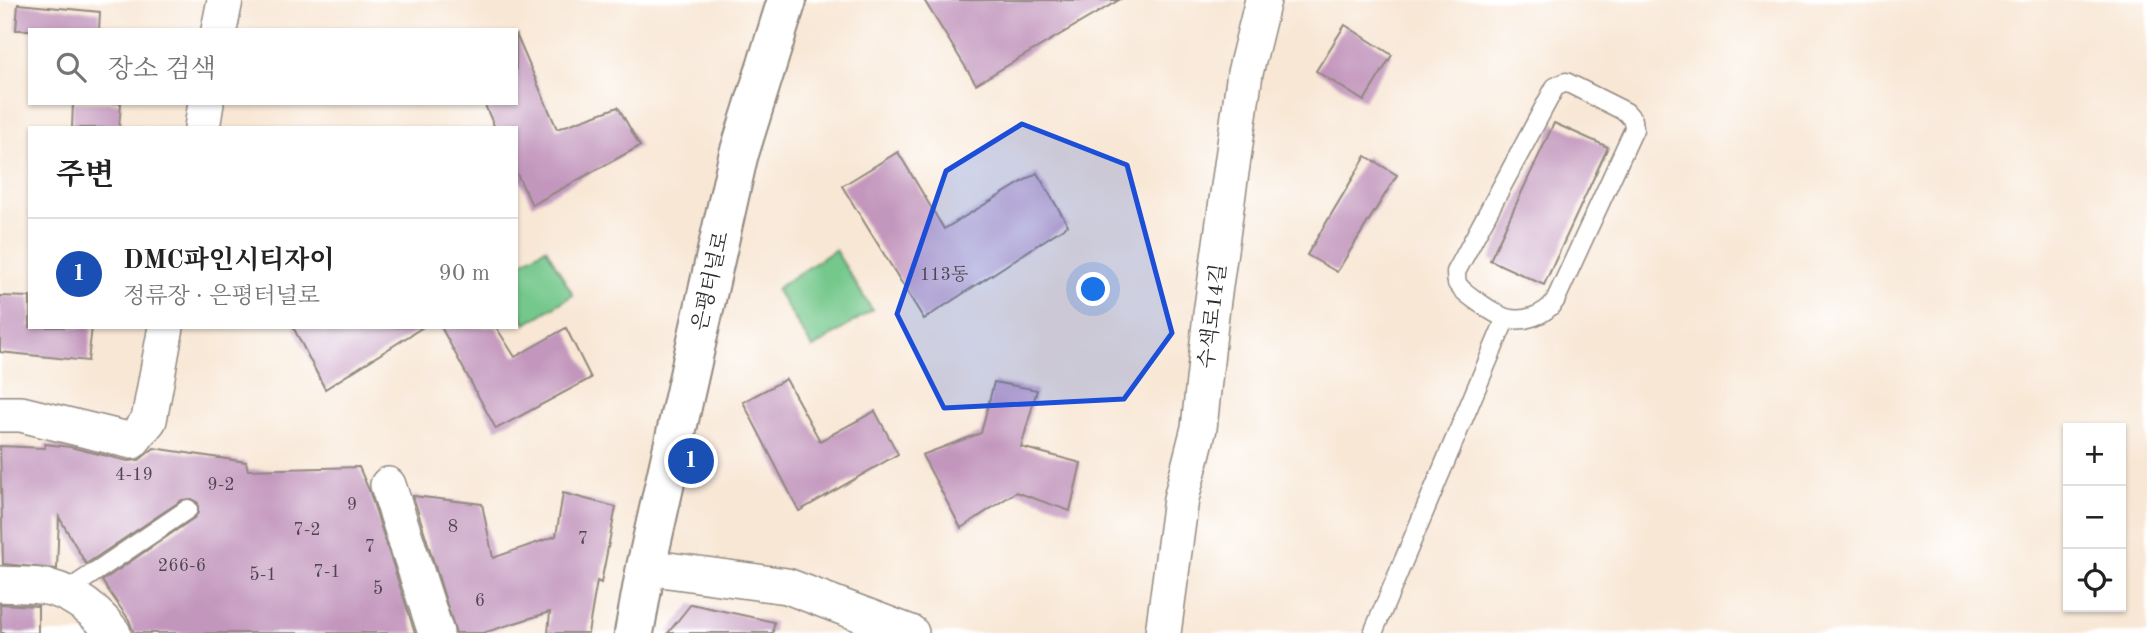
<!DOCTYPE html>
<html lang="ko">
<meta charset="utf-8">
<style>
:root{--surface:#fff;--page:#f6f6f6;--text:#222;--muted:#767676;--line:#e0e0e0;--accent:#c8321e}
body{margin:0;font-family:"Old Standard TT","Noto Serif KR",serif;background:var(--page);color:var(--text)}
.controls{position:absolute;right:21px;bottom:21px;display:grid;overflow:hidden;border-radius:0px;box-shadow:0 2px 5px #0004}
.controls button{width:63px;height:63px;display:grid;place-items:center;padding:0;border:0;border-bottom:2px solid var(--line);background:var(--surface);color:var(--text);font:35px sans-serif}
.you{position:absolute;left:1094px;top:290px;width:24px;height:24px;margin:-18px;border:5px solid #fff;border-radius:50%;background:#1a73e8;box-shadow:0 0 0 10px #1a73e833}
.badge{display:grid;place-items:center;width:46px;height:46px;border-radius:50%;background:var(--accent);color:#fff;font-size:23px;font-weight:700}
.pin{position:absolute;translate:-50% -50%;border:4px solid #fff;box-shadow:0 2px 7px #0006}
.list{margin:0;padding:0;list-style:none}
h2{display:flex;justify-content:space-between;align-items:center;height:91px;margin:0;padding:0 28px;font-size:30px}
h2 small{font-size:23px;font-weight:400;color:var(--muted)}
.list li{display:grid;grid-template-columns:46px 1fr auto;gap:21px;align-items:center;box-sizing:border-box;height:112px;padding:0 28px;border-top:2px solid var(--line)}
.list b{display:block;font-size:26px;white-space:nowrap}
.list p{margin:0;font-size:23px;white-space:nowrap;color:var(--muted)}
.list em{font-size:23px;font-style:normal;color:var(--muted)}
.icon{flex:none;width:38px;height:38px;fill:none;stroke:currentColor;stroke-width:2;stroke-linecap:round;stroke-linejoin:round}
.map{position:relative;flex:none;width:2147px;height:633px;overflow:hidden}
.search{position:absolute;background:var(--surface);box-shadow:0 2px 5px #0004;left:28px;top:28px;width:490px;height:77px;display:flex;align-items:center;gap:18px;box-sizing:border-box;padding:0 24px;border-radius:0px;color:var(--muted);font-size:26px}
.panel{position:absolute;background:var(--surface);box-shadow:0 2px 5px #0004;left:28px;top:126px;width:490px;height:203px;border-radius:0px}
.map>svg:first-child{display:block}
</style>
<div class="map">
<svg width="2147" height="633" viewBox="0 0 2147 633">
<rect width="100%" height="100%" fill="#fff"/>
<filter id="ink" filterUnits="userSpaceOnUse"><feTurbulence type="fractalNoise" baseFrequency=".0143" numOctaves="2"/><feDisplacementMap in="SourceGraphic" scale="14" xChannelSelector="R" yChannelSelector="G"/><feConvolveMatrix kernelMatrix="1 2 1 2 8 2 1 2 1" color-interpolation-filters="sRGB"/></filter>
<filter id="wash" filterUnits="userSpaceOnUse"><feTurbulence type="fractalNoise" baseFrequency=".00686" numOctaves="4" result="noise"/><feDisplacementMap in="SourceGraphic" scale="28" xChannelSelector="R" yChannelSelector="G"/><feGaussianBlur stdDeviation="1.57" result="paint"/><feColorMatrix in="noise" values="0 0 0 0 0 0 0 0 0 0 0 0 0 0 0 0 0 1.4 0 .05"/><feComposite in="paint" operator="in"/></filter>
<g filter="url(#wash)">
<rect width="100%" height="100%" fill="#f8e7d5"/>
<path fill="#74c88c" stroke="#507a5c" stroke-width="2" d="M546,248L573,295L526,324L516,306V266Z
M835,250L872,310L813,348L776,289Z"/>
<g id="blocks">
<path fill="#c397bd" d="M924,0H1119L976,84Z
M18,4L100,12L99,30H16Z
M1345,25L1392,55L1364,101L1316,71Z
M516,34L557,129L618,107L640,146L532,205L516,172V128H495L484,103H516Z
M73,103H121L119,128H72Z
M1554,123L1608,147L1544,285L1490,260Z
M898,152L944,229L1037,173L1068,225L924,319L842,186Z
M1366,156L1397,175L1337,272L1307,255Z
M0,296L30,297V327H92L88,361L0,352Z
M293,327H423L325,389Z
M441,327H496L515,357L566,328L591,378L496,429Z
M786,379L820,441L875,411L898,454L799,511L743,402Z
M994,382L1037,390L1021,447L1081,463L1070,511L1016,492L961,528L922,455L981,433Z
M45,444L70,447L128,461L139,460L154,448L246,462L248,470L359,467L369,490L415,633H134L129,620L102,581L194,518L198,513V503L192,499L182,500L86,564L59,517L57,569L3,564L0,446L45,448Z
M563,493L616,507L601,583L597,581L588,633H548L550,612L483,633H456L413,496L482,504L493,558L556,536Z
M0,604L38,606V633H1Z
M691,604L774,622L773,633H668Z"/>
</g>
</g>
<g filter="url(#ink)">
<use href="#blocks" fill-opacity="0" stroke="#928980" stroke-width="2"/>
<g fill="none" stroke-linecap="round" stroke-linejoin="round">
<g stroke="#928980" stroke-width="21">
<path id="lane" d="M1566,82L1626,112L1633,120L1634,129L1555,301C1545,315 1524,323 1506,318C1496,315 1461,292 1457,283C1456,279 1456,275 1456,272L1555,87Z
M64,593L188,509
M1373,633L1506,318"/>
</g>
<g stroke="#928980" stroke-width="38">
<path id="street" d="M219,30L225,0
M202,128L206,103
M0,414H21L132,441L149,420L166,327
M388,485L436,633
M646,567L787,586L911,633
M0,584C16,585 35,584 51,588C75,594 99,614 113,633
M1163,633L1181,499L1199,428L1211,314L1245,73L1263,0"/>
</g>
<g stroke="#928980" stroke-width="42">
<path id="secondary" d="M634,633L646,567L738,157L787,0"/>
</g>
<use href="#lane" stroke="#fff" stroke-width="18"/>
<use href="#street" stroke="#fff" stroke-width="35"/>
<use href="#secondary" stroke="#fff" stroke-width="38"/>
</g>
</g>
<path fill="#1d4ed8" fill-opacity="0.2" stroke="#1d4ed8" stroke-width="5" stroke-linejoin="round" d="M1022,124L1127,165L1172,333L1124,399L944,408L897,314L946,171Z"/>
<g text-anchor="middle" stroke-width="7" stroke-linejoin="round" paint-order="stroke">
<g font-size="18" fill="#514650">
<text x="944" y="280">113동</text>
<text x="134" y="480">4-19</text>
<text x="221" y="490">9-2</text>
<text x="352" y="510">9</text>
<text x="453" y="532">8</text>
<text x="307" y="535">7-2</text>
<text x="583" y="544">7</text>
<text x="370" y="552">7</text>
<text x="182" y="571">266-6</text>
<text x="327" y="577">7-1</text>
<text x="263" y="580">5-1</text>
<text x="378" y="594">5</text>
<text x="480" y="606">6</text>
</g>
<g font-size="21" fill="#2b2b2b" stroke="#fff">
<text transform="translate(710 281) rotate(-77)" y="7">은평터널로</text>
<text transform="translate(1212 316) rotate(-83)" y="7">수색로14길</text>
</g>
</g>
</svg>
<div class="controls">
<button>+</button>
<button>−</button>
<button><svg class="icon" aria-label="locate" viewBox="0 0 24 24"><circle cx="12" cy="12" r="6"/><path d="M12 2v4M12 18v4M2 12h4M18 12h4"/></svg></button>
</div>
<div class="you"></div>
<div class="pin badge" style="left:691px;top:461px;background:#1a4fb4">1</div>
<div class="search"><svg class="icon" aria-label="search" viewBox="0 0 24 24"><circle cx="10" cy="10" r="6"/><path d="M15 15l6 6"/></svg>장소 검색</div>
<section class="panel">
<h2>주변<small></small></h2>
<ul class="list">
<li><span class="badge" style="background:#1a4fb4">1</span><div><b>DMC파인시티자이</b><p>정류장 · 은평터널로</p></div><em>90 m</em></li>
</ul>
</section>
</div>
